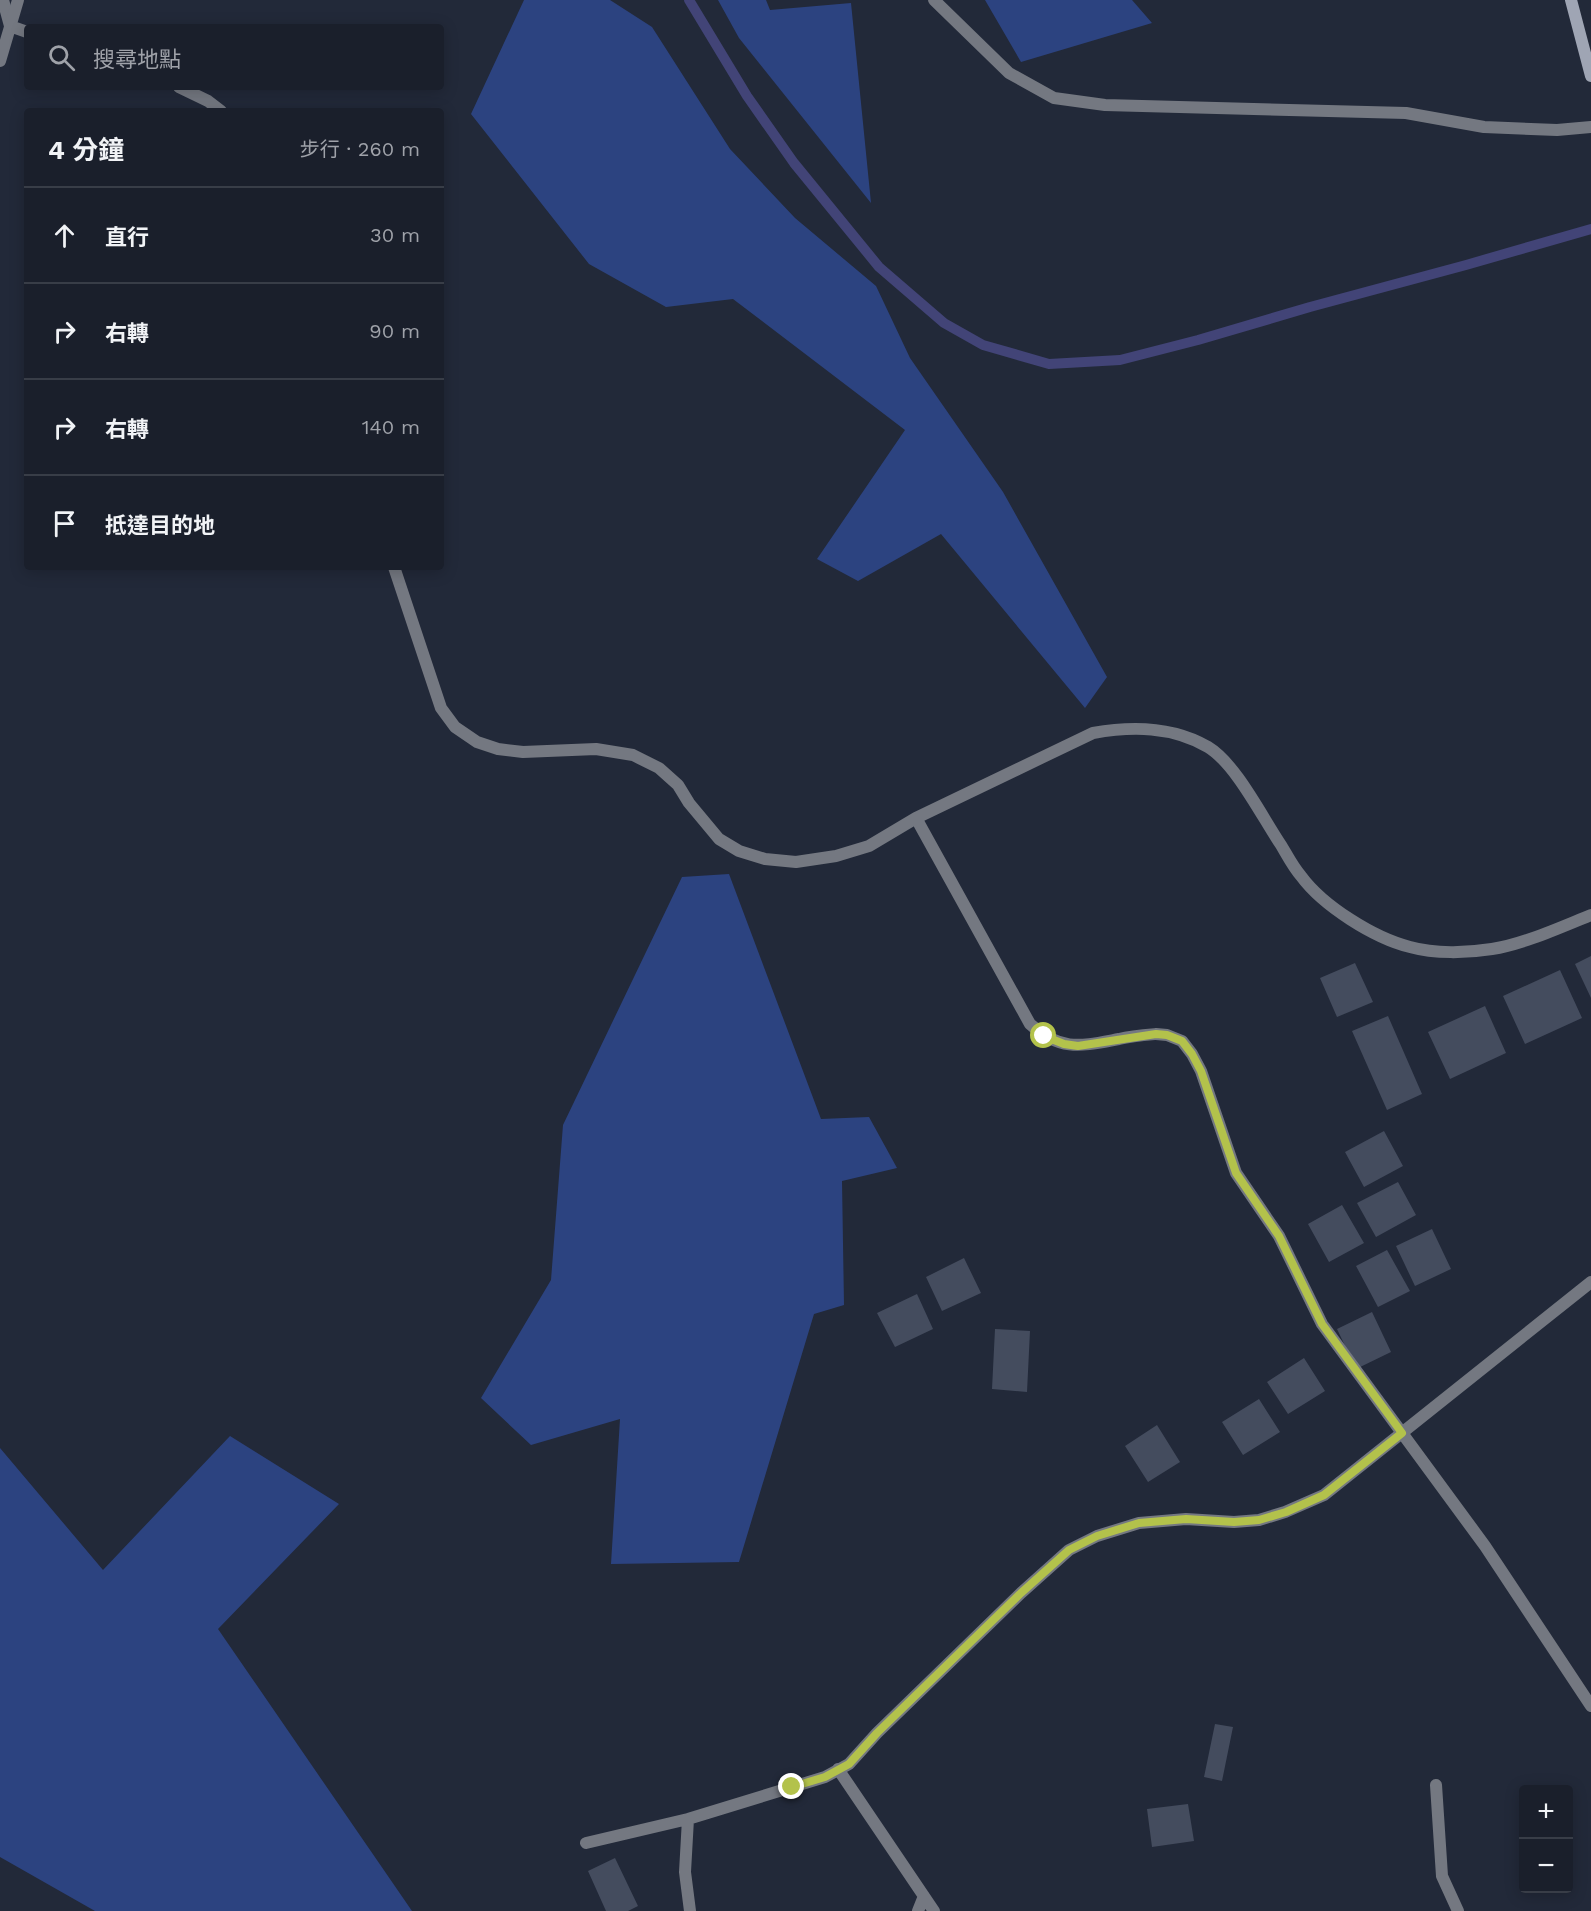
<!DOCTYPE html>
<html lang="zh-TW">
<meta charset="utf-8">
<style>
:root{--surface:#1a1f2b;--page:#232733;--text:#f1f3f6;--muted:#9fa2a9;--line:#383d47}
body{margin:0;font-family:"Work Sans","Noto Sans TC",sans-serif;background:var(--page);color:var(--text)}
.controls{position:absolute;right:18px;bottom:18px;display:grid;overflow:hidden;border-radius:6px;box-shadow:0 3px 15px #0003}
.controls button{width:54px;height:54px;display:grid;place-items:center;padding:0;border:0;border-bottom:2px solid var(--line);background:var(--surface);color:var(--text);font:30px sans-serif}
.stop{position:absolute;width:18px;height:18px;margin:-14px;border:4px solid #b3c24b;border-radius:50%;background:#fff}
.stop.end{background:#b3c24b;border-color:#fff;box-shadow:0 2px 6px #0008}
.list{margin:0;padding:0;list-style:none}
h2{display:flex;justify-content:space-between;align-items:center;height:78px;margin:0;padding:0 24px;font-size:26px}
h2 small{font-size:20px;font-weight:400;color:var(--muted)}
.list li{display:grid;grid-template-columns:39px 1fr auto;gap:18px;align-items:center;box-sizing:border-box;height:96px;padding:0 24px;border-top:2px solid var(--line)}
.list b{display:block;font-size:22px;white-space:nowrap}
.list em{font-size:20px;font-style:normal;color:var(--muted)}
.icon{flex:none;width:33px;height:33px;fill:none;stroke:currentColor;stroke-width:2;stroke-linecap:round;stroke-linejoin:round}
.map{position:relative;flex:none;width:1591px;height:1911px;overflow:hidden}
.search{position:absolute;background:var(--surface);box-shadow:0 3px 15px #0003;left:24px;top:24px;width:420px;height:66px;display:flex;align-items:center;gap:15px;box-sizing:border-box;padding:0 21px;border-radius:6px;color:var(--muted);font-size:22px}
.panel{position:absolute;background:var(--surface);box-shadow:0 3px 15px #0003;left:24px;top:108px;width:420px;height:462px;border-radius:6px}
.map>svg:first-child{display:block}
</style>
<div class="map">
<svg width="1591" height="1911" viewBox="0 0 1591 1911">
<rect width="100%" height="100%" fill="#222939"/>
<path fill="#2c4380" d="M524,0H610L652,27L730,149L795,218L876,286L910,358L1003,492L1107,677L1085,708L941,534L858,581L817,559L905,430L733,299L666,307L589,264L471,114Z
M718,0H766L770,10L851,3L871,203L739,38Z
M985,0H1132L1152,23L1021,62Z
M729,874L821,1119L869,1117L897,1168L842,1181L844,1305L814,1314L739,1562L611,1564L620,1419L531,1445L481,1398L551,1280L563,1125L682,877Z
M230,1436L339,1504L218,1629L412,1911H95L0,1857V1448L103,1570Z"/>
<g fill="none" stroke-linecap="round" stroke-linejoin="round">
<path stroke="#424477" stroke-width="10" d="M689,0L747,96L794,163L879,267L944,323L983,345L1049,364L1120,360L1198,340L1310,307L1466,265L1591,229"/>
</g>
<path fill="#444c5e" d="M1591,956V998L1575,964Z
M1355,963L1373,1002L1337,1017L1320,978Z
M1560,970L1582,1018L1525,1044L1503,996Z
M1485,1006L1506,1053L1450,1079L1428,1032Z
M1388,1016L1422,1094L1387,1110L1352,1031Z
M1384,1131L1403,1166L1364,1187L1345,1152Z
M1398,1182L1416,1215L1376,1237L1357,1203Z
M1342,1205L1364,1243L1329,1262L1308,1224Z
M1432,1229L1451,1269L1415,1286L1396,1246Z
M1387,1250L1410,1291L1378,1307L1356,1266Z
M964,1258L981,1293L942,1311L926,1277Z
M917,1294L933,1329L895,1347L877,1313Z
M1372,1312L1391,1352L1356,1369L1337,1329Z
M995,1329L1030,1331L1027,1392L992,1389Z
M1304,1358L1325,1391L1288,1414L1267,1382Z
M1259,1399L1280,1432L1243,1455L1222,1422Z
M1157,1425L1180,1462L1148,1482L1125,1446Z
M1215,1724L1233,1727L1222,1781L1204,1777Z
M1188,1804L1194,1841L1152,1847L1147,1809Z
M615,1858L638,1906L628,1911H606L588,1871Z"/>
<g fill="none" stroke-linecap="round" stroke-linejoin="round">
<path stroke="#747881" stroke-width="12" d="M3,0L10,26
M934,0L1009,73L1054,98L1105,105L1406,113L1484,127L1557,130L1591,127
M838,1769L934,1911
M1436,1785L1442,1876L1458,1911
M688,1819L685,1872L690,1911
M586,1843L688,1819L825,1777L849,1764L877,1733L1021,1593L1069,1550L1097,1536L1139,1523L1186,1519L1234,1522L1259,1520L1285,1512L1324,1495L1591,1282
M918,1911L924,1896"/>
<path stroke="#747881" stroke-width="12" d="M10,26L27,32
M0,61L18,0
M179,87L208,101L221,111
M394,567L441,708L455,727L477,742L498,749L523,752L596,749L633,755L659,768L678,785L689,803L719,839L739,851L765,859L796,862L836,856L869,846L916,818L1093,733C1132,726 1172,726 1208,747C1236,764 1262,817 1281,845C1287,855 1293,867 1301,876C1323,906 1374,938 1410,947C1435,954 1467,953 1492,949C1524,944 1561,927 1591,915
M916,818L1030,1024C1061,1052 1081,1046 1119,1039C1131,1036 1144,1035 1156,1034L1167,1035L1182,1041L1192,1054L1201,1071L1236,1173L1279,1236L1322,1324L1485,1546L1591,1706"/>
<path stroke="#9fa5b4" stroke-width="12" d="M1571,0L1591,76"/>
</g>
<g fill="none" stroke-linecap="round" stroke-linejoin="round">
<path stroke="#b3c24b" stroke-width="8" d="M792,1787L825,1777L849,1764L877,1733L1021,1593L1069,1550L1097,1536L1139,1523L1186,1519L1234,1522L1259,1520L1286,1512L1324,1495L1402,1433L1322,1324L1279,1236L1236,1173L1201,1071L1192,1054L1182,1041L1167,1035L1156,1034L1078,1046L1064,1044L1044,1036"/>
</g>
</svg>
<div class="controls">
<button>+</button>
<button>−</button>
</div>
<div class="stop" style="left:1044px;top:1036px"></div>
<div class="stop end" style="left:792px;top:1787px"></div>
<div class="search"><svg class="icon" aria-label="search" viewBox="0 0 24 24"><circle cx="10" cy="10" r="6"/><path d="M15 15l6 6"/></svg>搜尋地點</div>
<section class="panel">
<h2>4 分鐘<small>步行 · 260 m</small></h2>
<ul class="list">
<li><svg class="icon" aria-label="ahead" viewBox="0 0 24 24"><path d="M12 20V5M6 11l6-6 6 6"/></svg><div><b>直行</b></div><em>30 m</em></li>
<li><svg class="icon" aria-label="right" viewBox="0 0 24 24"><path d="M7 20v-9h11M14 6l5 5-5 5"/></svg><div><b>右轉</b></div><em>90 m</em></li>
<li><svg class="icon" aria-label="right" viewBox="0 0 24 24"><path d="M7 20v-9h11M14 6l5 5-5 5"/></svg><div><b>右轉</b></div><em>140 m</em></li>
<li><svg class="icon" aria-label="arrive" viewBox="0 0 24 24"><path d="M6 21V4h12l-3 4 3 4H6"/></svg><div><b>抵達目的地</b></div></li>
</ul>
</section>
</div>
